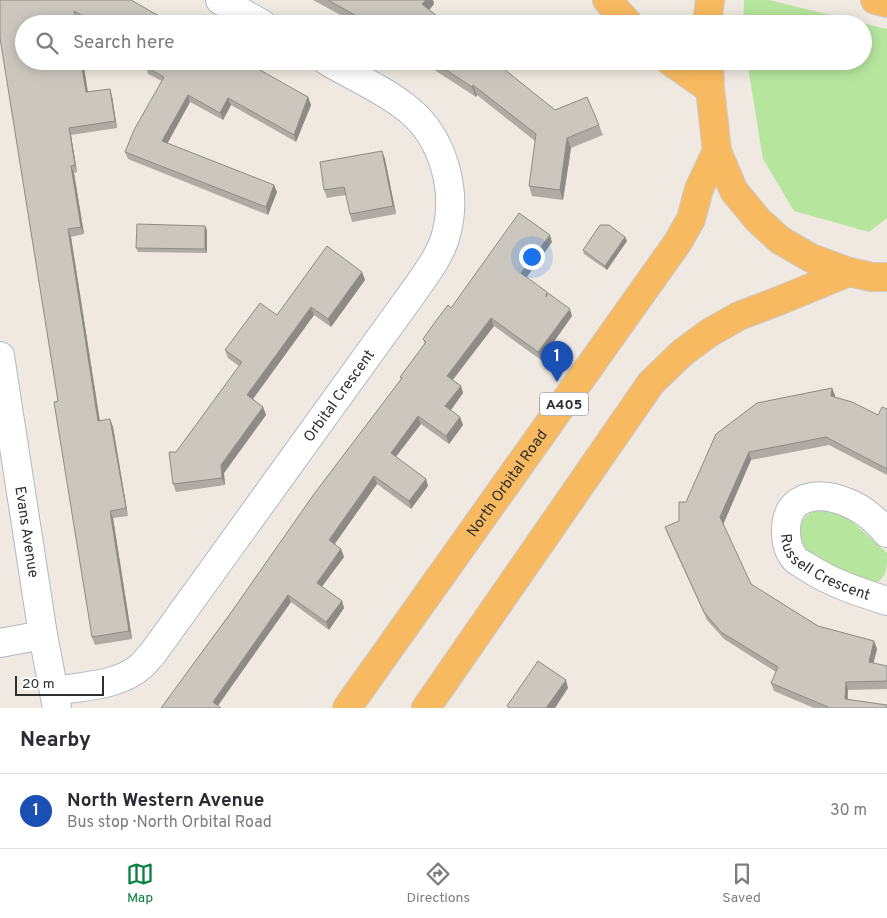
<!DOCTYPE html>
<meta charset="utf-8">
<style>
:root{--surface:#fff;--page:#f7f7f7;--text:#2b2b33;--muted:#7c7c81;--line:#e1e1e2;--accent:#0b8043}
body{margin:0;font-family:Overpass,sans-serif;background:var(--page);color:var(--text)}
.scale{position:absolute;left:15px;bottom:12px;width:89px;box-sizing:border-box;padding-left:5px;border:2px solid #2e2e2e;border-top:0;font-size:14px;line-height:18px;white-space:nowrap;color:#2e2e2e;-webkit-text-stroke:4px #fff;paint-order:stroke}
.you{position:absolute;left:531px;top:256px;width:18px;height:18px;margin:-12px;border:4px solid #fff;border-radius:50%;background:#1a73e8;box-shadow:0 0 0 8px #1a73e833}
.badge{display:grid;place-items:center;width:32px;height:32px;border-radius:50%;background:var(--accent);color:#fff;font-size:16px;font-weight:700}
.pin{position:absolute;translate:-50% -41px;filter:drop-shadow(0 1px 2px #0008)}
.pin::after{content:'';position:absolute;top:26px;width:18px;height:15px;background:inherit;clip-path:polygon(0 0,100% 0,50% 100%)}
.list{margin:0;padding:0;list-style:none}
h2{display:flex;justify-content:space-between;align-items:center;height:65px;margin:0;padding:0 20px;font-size:21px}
h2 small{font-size:16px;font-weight:400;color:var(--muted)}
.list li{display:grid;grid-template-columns:32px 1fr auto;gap:15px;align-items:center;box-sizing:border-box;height:75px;padding:0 20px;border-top:1px solid var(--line)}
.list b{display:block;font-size:19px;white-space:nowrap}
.list p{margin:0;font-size:16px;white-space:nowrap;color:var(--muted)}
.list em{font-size:16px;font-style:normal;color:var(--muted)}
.icon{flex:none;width:28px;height:28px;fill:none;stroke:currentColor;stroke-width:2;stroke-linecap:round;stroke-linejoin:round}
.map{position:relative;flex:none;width:887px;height:708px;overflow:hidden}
.search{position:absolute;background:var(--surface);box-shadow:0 2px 12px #0003;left:15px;right:15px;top:15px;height:55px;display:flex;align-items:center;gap:12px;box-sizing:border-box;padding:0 18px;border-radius:28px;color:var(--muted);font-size:19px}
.sheet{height:140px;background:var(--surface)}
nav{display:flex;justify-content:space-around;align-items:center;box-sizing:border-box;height:70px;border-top:1px solid var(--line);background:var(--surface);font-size:14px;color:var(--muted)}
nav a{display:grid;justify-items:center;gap:2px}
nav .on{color:var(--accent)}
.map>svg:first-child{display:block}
</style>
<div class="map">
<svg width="887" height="708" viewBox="0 0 887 708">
<rect width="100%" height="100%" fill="#efe9e1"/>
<path fill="#b6e59e" d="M744,0H769L887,29V218L869,232L794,211L763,159L747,61H863V24H743Z
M822,509L847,517L887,553C887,569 887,578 874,584L812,558L802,542L798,531L801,522L810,513Z"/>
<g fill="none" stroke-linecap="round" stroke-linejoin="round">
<g stroke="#b4b7c1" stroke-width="30">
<g id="minor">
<path d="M220,0L262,24"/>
<path id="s1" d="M0,356L43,635L57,708"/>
<path id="s2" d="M887,533C877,521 862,508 848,503C821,491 786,493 786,530C786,540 787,549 794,558C797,562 803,564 807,567C831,583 859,592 887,601"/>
<path d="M0,643L43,635"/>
<path id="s3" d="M55,691C82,686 118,686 140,667C145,663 149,657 153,653L412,294C426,274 442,254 447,231C457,189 443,138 409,110C385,90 354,77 327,61"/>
</g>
</g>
<g stroke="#c9c9c9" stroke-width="30">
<g id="trunk">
<path d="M607,0L629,24"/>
<path d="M875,0L887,3"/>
<path d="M707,24L710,0"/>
<path d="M670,61L710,89"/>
<path d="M709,61L710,89L717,151L734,191L758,220L780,240L811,258L849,272L872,277H887"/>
<path id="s4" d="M347,708L678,242L691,219L699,189L717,151"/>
<path d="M426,708L651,383L682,353L709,333L739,316L781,300L849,272"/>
</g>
</g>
<use href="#minor" stroke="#fff" stroke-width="28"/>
<use href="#trunk" stroke="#f8ba60" stroke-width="28"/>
</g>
<path fill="#afaba4" d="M0,0L173,24H86L76,18L88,92L110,89L112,96L117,128L71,135L77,172L74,173L84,234L71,237L100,421L110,419L113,427L128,516L113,518L132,639L95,645L92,637Z
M313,0H433L434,4L429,10L447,24H357Z
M425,61H494L555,110L599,125L603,135L571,148L563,200L532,196L529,186L535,141L477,95L476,97L430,67L429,64Z
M146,67L308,97L311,105L296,142L231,105L223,120L190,102L167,143L274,185L277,192L268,215L128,159L125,152L162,81L148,74Z
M382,151L385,159L396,214L352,222L350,214L346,195L327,198L324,190Z
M207,230V253L138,252L136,248Z
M625,237L627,241L607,270L584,254L583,250Z
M552,242L526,277L572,316L541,360L494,326L453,380L461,386L463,393L451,410L460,417L463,425L449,444L421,424L396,457L426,479L428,486L411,509L377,484L334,544L341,549L344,557L322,587L342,601L344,608L329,630L291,602L218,706L161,708L401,379L400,377L425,344L423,339L451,308Z
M362,272L365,280L331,327L314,315L253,399L263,407L266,415L224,473L225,485L176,492L173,484L176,452L239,366L228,358L225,350L277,315Z
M835,395V397L878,415L887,409V475L829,445L751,460L723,524L751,584L818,626L874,641L877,649L873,663L887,666V689L848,690V699L887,708H814L774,691L771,683L776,672L724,639L707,620L668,535L665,527L679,521L716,434Z"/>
<path fill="#8e8b86" d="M426,0H433L434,4L426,14L422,4Z
M74,11L76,18L77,24H76Z
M81,61H83L89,100L86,92Z
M473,85L477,95L476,97L472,87Z
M110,89L112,96L117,128L115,121Z
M188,95L190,102L165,148L162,141Z
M308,97L311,105L296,142L294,135Z
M228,98L231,105L223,120L220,113Z
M69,128L71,135L77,172L75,165Z
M567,138L571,148L563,200L560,190Z
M382,151L385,159L396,214L393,206Z
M71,166L74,173L84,234L81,227Z
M274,185L277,192L268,215L266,207Z
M205,226L207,230V253L205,249Z
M68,229L71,237L101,429L98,421Z
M550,235L552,242L524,281L521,273Z
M625,237L627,241L607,270L605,266Z
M362,272L365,280L331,327L328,319Z
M311,307L314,315L250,403L247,395Z
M570,309L572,316L541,360L538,352Z
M491,318L494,326L450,383L447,376Z
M461,386L463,393L448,414L445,406Z
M832,388L835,395L834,403L831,396Z
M263,407L266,415L224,473L225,485L222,478L221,465Z
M418,416L421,424L393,460L391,453Z
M460,417L463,425L449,444L446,436Z
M110,419L113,427L128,516L126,508Z
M749,452L751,460L723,525L720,517Z
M374,476L377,484L332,548L329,540Z
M426,479L428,486L411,509L409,501Z
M110,511L113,518L132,639L129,631Z
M341,549L344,557L319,590L317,583Z
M288,595L291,602L216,708L213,702Z
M342,601L344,608L329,630L326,622Z
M874,641L877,649L872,669L869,662Z
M566,680L568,688L555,708H546Z
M846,682L848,690L847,706L845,699Z"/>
<path fill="#cbc7bf" stroke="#8e8b86" d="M0,0H131L173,24H97L74,11L76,24H24V61H81L86,92L110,89L115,121L69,128L75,165L71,166L81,227L68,229L98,421L110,419L126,508L110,511L129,631L92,637L54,402L58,401L0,38Z
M328,0H426L422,4L447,24H371Z
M543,16L553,24H538Z
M149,61H244L308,97L294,135L228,98L220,113L188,95L162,141L274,185L266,207L125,152L134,130L164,77L146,67Z
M433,61H494L555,110L587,97L599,125L567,138L560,190L529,186L536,134L473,85L472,87Z
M382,151L393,206L350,214L344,187L324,190L320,162Z
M519,213L550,235L521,273L547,292L546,297L548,293L570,309L538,352L491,318L447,376L461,386L445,406L460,417L446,436L418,416L391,453L426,479L409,501L374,476L329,540L341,549L317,583L342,601L326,622L288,595L213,702L221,708H161L230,614L314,494L402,378L400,377L426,342L423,339L435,322L448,305L451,308Z
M137,224L205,226V249L136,248Z
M600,225H609L625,237L605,266L583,250Z
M327,246L362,272L328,319L311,307L247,395L263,407L221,465L222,478L173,484L169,452H176L242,362L225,350L260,303L277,315Z
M832,388L831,396L852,402L878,415L882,407L887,409V469L826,437L749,452L720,517L751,584L818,626L874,641L869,662L887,666V681L846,682L845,699L887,705V708H828V707L771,683L778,667L721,632L704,612L665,527L679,521V502H686L716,434L757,403Z
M538,661L566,680L546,708H510L507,706Z"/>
<g text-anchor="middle" stroke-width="4.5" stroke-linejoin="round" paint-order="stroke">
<rect fill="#fff" stroke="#6d6d6d" stroke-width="1" x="540" y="392.5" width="48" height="23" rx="4"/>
<g font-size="14" font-weight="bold" fill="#2e2e2e">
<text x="564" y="409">A405</text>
</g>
<g font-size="15" fill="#2e2e2e" stroke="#fff">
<text dy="5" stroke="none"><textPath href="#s3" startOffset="426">Orbital Crescent</textPath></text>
<text dy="5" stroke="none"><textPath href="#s4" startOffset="276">North Orbital Road</textPath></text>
<text dy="5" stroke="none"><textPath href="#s1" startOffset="178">Evans Avenue</textPath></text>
<text dy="5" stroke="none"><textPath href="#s2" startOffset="192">Russell Crescent</textPath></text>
</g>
</g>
</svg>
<div class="scale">20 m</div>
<div class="you"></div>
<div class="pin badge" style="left:557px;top:382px;background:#1a4fb4">1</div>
<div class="search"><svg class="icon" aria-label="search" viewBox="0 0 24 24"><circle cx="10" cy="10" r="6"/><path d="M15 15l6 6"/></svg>Search here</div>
</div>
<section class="sheet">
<h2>Nearby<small></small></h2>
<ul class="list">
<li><span class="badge" style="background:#1a4fb4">1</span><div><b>North Western Avenue</b><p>Bus stop · North Orbital Road</p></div><em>30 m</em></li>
</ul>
</section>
<nav>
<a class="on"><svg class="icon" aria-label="map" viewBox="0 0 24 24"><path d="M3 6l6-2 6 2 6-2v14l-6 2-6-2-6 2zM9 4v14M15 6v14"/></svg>Map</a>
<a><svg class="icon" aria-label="directions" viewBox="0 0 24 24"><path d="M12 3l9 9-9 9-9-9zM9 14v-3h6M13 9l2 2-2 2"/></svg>Directions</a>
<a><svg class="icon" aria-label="saved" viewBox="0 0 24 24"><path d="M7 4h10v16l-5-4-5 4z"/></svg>Saved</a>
</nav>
